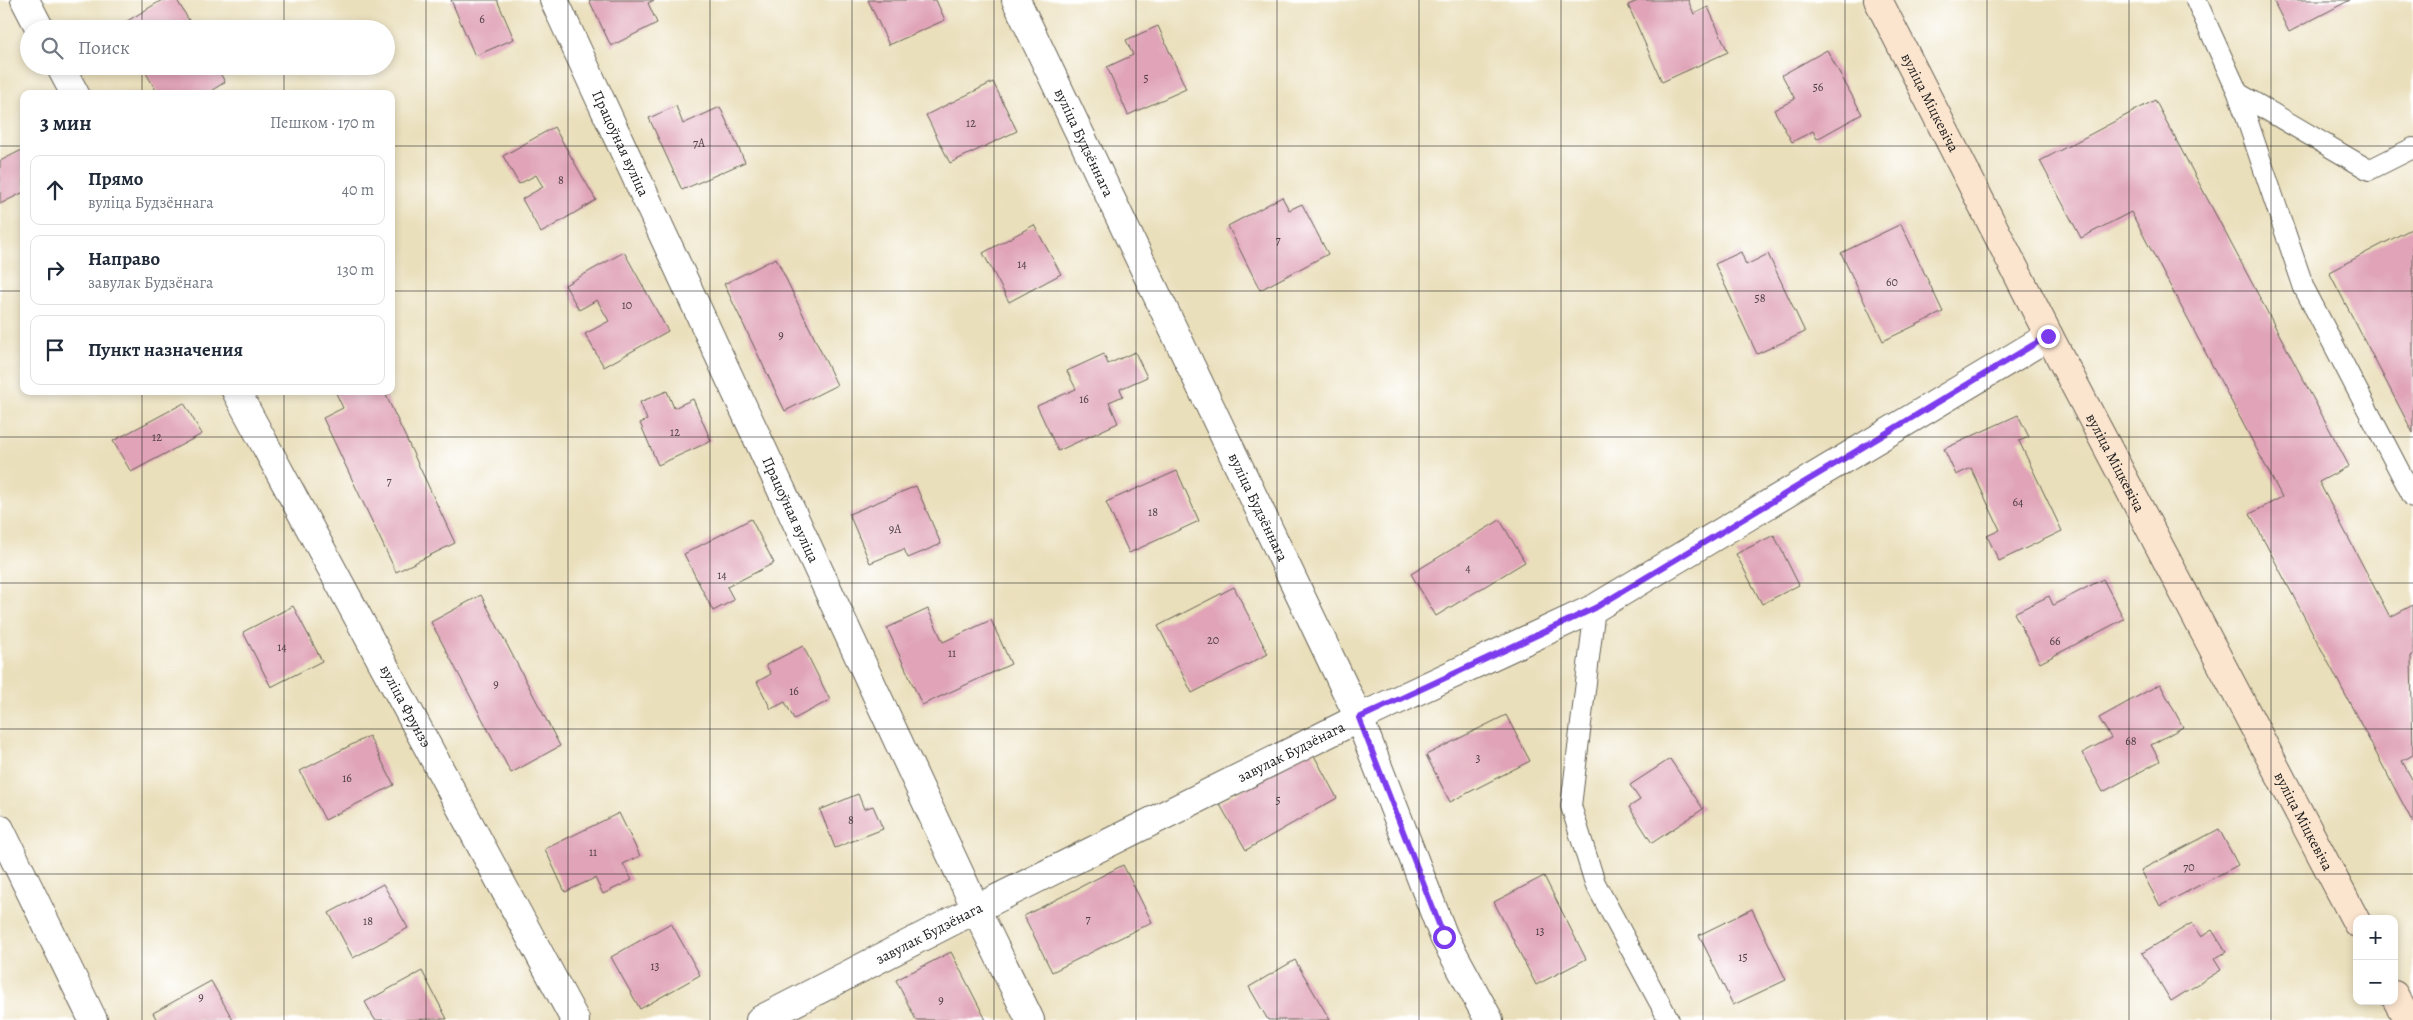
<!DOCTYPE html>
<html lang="ru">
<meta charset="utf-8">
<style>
:root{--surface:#fff;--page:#f6f6f7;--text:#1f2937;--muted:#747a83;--line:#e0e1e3}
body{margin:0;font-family:Alegreya,serif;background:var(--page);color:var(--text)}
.controls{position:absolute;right:15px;bottom:15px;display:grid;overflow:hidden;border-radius:10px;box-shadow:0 2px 8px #0003}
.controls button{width:45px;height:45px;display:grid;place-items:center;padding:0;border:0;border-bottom:1px solid var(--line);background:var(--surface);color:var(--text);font:25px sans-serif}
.stop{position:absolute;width:15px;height:15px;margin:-11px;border:4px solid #7c3aed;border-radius:50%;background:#fff}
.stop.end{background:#7c3aed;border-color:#fff;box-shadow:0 1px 5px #0008}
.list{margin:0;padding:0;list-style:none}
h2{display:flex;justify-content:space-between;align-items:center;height:65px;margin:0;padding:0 20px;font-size:21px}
h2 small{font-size:16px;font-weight:400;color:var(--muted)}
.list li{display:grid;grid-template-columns:32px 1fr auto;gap:15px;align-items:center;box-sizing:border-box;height:70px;margin:0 10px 10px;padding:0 10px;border:1px solid var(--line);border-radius:10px}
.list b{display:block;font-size:19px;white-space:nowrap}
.list p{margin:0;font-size:16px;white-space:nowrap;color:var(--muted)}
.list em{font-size:16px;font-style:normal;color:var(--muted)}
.icon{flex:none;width:28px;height:28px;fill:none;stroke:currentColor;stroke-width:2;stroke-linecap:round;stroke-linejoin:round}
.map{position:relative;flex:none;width:2413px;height:1020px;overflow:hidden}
.search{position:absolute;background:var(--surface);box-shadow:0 2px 8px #0003;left:20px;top:20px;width:375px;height:55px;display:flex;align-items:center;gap:12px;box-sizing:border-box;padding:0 18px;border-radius:28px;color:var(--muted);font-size:19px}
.panel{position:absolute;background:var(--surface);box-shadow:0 2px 8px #0003;left:20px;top:90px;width:375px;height:305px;border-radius:10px}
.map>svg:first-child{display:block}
</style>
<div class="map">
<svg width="2413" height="1020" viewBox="0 0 2413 1020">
<rect width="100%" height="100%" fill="#fff"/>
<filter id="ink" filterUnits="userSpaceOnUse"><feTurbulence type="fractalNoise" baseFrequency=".02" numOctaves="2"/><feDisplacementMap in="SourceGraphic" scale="10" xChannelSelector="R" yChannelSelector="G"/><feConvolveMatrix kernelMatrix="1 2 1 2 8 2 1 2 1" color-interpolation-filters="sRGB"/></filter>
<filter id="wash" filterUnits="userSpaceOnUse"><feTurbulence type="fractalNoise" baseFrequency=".0096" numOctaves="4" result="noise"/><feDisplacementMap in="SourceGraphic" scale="20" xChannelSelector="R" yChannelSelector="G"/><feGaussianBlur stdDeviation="1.12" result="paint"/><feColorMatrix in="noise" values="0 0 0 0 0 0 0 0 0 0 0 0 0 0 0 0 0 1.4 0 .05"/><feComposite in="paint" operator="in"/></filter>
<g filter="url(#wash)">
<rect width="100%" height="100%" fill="#eadfbb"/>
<g id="blocks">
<path fill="#e0a3b7" d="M162,0H177L194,29H120L119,26Z
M451,0H497L514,39L475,56Z
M589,0H654L648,3L657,23L611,46Z
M868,0H936L945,20L889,45Z
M1640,0H1688L1694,14L1708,7L1728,52L1662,82L1628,5Z
M2273,0H2350L2289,32Z
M1158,26L1186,89L1128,115L1107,67L1133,55L1126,40Z
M1827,50L1862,114L1817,139L1813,131L1792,142L1774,110L1795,99L1782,75Z
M142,66H216L225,82L206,94H158Z
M993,82L1017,131L950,163L926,115Z
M2155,100L2349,466L2319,482L2390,617L2413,605V655L2411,656L2413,755L2402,761L2413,781V823L2250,514L2282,497L2131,212L2081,238L2040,161Z
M676,106L683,124L720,107L745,162L682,190L649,118Z
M554,127L596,200L541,233L522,199L543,187L536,175L519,184L503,156Z
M24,149V192L0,204V161Z
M1282,197L1289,210L1302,204L1328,254L1260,290L1228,226Z
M1901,224L1943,312L1883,341L1841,253Z
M1034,225L1061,274L1009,302L983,253Z
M2413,228V433L2329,272Z
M624,252L668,331L604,367L585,334L609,321L597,300L579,310L565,285Z
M1741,252L1746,265L1768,254L1805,332L1757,354L1715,264Z
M776,258L837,385L785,411L724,284Z
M1135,352L1147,377L1120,389L1123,396L1109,402L1118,423L1058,451L1037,406L1076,389L1067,371L1104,354L1108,364Z
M335,391H384L455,543L396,572L323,418L343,408Z
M667,391L674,408L693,399L711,441L658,465L640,423L647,420L640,402Z
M184,403L202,434L131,472L113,441Z
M2018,415L2029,437L2019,441L2062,531L1999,561L1987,536L2000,530L1971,468L1956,475L1944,449Z
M1177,471L1199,521L1129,553L1106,502Z
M916,486L941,544L908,558L904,549L870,563L849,514Z
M751,519L774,563L727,587L734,600L713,611L684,554Z
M1500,520L1525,562L1436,616L1411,574Z
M1774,535L1799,585L1762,604L1736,554Z
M2103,579L2124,619L2040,663L2014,613L2049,596L2053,605Z
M1234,587L1268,654L1192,693L1158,626Z
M481,595L560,746L511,773L431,622Z
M293,606L322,661L271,687L243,632Z
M928,609L943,642L991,620L1011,664L922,705L887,628Z
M803,646L830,700L794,719L785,702L771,709L757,682L771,674L766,665Z
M2160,684L2183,727L2151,745L2160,761L2103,792L2082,753L2111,738L2099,718Z
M1506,715L1530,761L1450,802L1426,755Z
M369,736L394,785L325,820L300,771Z
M1311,750L1337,798L1246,850L1219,803Z
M1670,759L1703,809L1652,843L1629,807L1640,800L1630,785Z
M858,794L864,809L873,806L883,829L835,848L820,810Z
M619,813L640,856L623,864L632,880L603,894L595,878L565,892L545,849Z
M2219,829L2238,865L2160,906L2141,870Z
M1123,865L1152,922L1052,972L1024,916Z
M1544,876L1586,959L1536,985L1494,902Z
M383,884L408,928L353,958L329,913Z
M1752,909L1786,980L1733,1005L1699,935Z
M671,923L700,975L640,1009L611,957Z
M2192,923L2201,937L2212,930L2226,952L2214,959L2221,970L2171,1001L2142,953Z
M951,952L986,1020H916L896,980Z
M1295,960L1330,1020H1268L1249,987Z
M422,971L447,1019L375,1020L365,1002Z
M211,981L233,1020H157L153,1013Z"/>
</g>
</g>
<g filter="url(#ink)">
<use href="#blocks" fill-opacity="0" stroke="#646054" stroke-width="1"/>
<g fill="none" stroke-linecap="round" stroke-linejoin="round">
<g stroke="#646054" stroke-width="22">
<path id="lane" d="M2196,0L2238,93L2369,170L2413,148
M2238,93L2304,288L2413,497
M1595,608L1571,806L1595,883L1669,1020"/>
</g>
<g stroke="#646054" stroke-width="30">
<g id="street">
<path d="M25,0L40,29"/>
<path id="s1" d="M554,0L976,909L1030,1020"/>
<path id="s2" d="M1016,0L1359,718L1444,937L1489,1020"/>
<path d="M60,66L75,94"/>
<path id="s3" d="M236,391L575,1020"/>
<path d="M0,829L93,1020"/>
<path id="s4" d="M760,1020L976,909L1359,718L1595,608L2049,336"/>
</g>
</g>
<g stroke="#646054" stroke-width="30">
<g id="secondary">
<path id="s5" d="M1878,0L2049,336L2357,923"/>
<path d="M2394,995L2408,1020"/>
</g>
</g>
<use href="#lane" stroke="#fff" stroke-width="20"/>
<use href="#street" stroke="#fff" stroke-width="28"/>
<use href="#secondary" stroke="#fce5cf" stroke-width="28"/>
</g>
</g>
<g fill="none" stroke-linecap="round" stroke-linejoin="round" filter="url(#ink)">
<path stroke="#7c3aed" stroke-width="6" d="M1444,937L1359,718L1595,608L2048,336"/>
</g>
<path fill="none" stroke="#1c1c1c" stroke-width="1" stroke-opacity="0.55" d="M142,0V29M284,0V29M426,0V1020M568,0V1020M710,0V1020M852,0V1020M994,0V1020M1136,0V1020M1277,0V1020M1419,0V1020M1561,0V1020M1703,0V1020M1845,0V1020M1987,0V1020M2129,0V1020M2271,0V1020M142,66V94M284,66V94M0,146H24M391,146H2413M0,291H24M391,291H2413M142,391V1020M284,391V1020M0,437H2413M0,583H2413M0,729H2413M0,874H2413"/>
<g text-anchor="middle" stroke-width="4" stroke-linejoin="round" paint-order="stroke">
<g font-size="12" fill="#4d3e43">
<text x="482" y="23">6</text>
<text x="1146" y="82">5</text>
<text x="1818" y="91">56</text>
<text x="971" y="127">12</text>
<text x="699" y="147">7А</text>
<text x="561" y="184">8</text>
<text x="1278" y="244">7</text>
<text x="1022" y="268">14</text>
<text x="1892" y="286">60</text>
<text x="1760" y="302">58</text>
<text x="627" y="309">10</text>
<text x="781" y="339">9</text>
<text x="1084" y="403">16</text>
<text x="675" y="436">12</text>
<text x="157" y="441">12</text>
<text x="389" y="485">7</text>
<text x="2018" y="506">64</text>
<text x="1153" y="516">18</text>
<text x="895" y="533">9А</text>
<text x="1468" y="572">4</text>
<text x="722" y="579">14</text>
<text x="1213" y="644">20</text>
<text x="2055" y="645">66</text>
<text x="282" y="651">14</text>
<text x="952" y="657">11</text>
<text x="496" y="688">9</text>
<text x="794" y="695">16</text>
<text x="2131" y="745">68</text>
<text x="1478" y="762">3</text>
<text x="347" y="782">16</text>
<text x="1278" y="804">5</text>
<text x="851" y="824">8</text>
<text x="593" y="856">11</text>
<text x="2189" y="871">70</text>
<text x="1088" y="923">7</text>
<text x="368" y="925">18</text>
<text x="1540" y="935">13</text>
<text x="1743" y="961">15</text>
<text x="655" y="970">13</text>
<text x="201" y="1001">9</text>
<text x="941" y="1004">9</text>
</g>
<g font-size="15" fill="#1c1c1c" stroke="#fff">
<text dy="5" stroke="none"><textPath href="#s5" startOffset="115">вуліца Міцкевіча</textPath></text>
<text dy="5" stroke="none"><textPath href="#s2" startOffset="158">вуліца Будзённага</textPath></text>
<text dy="5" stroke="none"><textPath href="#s1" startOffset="158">Працоўная вуліца</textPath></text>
<text dy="5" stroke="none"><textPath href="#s5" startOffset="520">вуліца Міцкевіча</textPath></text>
<text dy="5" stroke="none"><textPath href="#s2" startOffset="562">вуліца Будзённага</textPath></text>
<text dy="5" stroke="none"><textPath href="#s1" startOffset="562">Працоўная вуліца</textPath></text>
<text dy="5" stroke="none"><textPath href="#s3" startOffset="358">вуліца Фрунзэ</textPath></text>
<text dy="5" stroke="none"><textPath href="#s4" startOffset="595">завулак Будзёнага</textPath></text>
<text dy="5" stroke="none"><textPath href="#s5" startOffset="925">вуліца Міцкевіча</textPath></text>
<text dy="5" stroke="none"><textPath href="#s4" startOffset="190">завулак Будзёнага</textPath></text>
</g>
</g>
</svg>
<div class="controls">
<button>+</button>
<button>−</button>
</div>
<div class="stop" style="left:1444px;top:937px"></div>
<div class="stop end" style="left:2048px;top:336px"></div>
<div class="search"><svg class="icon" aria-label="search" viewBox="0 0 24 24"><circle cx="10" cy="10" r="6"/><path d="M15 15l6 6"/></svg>Поиск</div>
<section class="panel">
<h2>3 мин<small>Пешком · 170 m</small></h2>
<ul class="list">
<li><svg class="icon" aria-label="ahead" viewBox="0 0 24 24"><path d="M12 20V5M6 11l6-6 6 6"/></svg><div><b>Прямо</b><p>вуліца Будзённага</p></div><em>40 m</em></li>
<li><svg class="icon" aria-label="right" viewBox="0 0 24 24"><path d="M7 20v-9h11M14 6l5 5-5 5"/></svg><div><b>Направо</b><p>завулак Будзёнага</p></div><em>130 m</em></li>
<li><svg class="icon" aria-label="arrive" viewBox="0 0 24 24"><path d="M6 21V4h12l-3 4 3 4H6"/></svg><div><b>Пункт назначения</b></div></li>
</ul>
</section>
</div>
